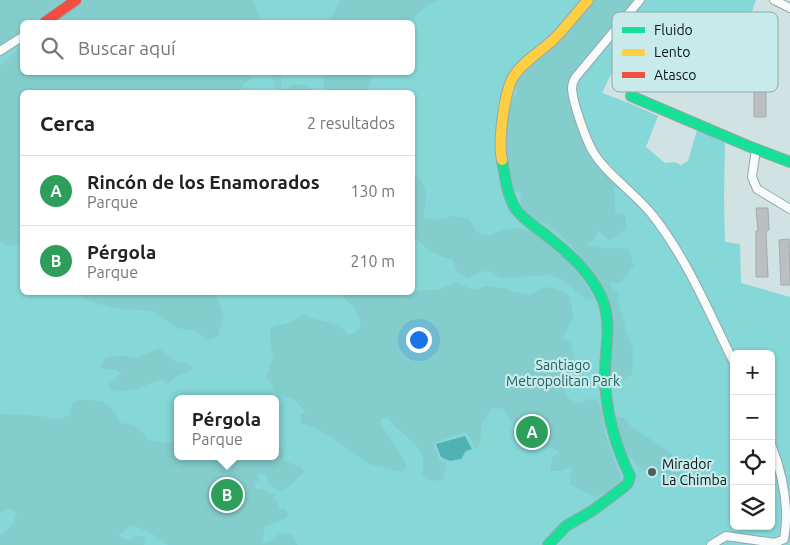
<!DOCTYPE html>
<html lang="es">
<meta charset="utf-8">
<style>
:root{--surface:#fff;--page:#f6f6f6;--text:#222;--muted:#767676;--line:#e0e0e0;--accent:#0f766e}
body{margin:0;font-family:Ubuntu,sans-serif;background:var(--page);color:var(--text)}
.controls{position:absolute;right:15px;bottom:15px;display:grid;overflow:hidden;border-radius:8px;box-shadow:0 1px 4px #0004}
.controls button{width:45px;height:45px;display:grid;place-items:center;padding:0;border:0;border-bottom:1px solid var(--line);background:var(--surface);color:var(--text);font:25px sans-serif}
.you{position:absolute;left:418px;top:339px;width:18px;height:18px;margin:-12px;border:4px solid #fff;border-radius:50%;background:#1a73e8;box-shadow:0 0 0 8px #1a73e833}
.badge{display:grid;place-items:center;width:32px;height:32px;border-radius:50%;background:var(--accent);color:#fff;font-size:16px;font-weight:700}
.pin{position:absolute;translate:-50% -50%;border:2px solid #fff;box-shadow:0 1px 5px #0006}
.popup{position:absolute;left:174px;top:395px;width:105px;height:65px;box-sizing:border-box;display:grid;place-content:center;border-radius:8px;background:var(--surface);filter:drop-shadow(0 1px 4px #0005);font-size:16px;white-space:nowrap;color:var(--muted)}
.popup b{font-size:19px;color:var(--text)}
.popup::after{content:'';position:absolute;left:50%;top:100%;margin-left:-10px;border:10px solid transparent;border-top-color:var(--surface)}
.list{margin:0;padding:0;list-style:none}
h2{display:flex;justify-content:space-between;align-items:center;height:65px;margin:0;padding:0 20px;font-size:21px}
h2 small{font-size:16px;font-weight:400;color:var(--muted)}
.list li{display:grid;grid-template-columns:32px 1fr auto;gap:15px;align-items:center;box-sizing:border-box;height:70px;padding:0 20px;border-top:1px solid var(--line)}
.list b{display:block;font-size:19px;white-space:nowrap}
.list p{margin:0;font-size:16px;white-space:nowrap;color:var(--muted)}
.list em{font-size:16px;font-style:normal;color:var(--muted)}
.icon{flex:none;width:28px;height:28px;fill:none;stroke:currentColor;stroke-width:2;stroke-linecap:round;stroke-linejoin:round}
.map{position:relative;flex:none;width:790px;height:545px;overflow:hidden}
.search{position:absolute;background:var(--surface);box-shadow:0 1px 4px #0004;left:20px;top:20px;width:395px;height:55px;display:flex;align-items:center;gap:12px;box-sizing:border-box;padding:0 18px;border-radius:8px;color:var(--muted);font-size:19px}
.panel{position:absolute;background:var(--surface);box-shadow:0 1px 4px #0004;left:20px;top:90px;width:395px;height:205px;border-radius:8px}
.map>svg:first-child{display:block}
</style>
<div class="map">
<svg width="790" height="545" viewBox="0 0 790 545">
<rect width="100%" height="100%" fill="#d0e2e2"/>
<path fill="#85d7d8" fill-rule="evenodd" d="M0,0H756L745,30L744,85L630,35L602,93L634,105L658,116L646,147L665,163L674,162L681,165L688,161L697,130L725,143L724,198L725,242L740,244L741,283L790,297V545H0ZM22,22H412V72H22ZM22,92H412V292H22ZM734,354H771V526H734ZM178,399H276V456H178Z"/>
<path fill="#84cdcd" d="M0,0H63L32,22H22V30L0,46Z
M86,0H253L261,22H52Z
M340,0H440C426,4 420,11 411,22H330Z
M594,0H635C629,9 622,16 615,24C612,28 609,33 606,37C594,53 572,66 569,87L582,140L596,165L615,185C615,192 614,208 616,214L622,213L626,218V229L610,240L603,236L599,230L594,240L586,245C602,250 612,247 628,249L634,266L620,283L611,282V288L618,292V298L626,331L633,349L632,374L618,382L609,383L608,365L613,337L611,308L606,298L597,282L572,246L547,224L533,219L523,209L520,201L521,193L515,191C507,165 505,150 508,122C509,111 509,102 517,93L516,85L520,76L529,65L539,59L570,33L572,24Z
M22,45V72L253,73C251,81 243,82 240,92H22V251L19,245L9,246L0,242V66Z
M271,73H281V89L287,90L291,85L303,84L311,89L310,92H277Z
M323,73V72L374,73L367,92H324Z
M417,175C431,191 425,198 424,217L438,220L453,216L468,218L478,233L486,236C495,233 506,228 516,228C544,227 583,276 594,299L587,300L561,279L551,275L500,278L491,271H484L468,278L457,271L452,259C435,257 425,247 413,236L412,179Z
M456,283L475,290L486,286L503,288L516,292L530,295L545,287L557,289L570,296L573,317L562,339L570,342C576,361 573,370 564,386C565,398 571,402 582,404L588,399H596C604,409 603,424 606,436C610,452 619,466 621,481C612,489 606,494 594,497L571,485L570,475L572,469L568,467L561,471H551L550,466L553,457L559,453L551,447L539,449H531C523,434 511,422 502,408L491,409L481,426L480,442L476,448L473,446L472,440L466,432L433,443L439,459L446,463L444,479L437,481L426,479L422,473C429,451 412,442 397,428C393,425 390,420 387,416L380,420C386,437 401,449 407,467L402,472L369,464L331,437L311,426L301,423L300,415L305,411L295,400L276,393L266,377L273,358L270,338V328L294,321L303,314L312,318L338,325L349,335L356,332L361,324L355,309L339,293H406V298L420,290H436Z
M76,293H216L217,298L224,316L218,337L208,340L195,331L177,328L152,311L113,308L88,301Z
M159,348L175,361L190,365L194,369L174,378L168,385L163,380C152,380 146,387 136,389C130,390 125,390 120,392L111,390L108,384L121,374L116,370L102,369L100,366L106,357L121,355L137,358Z
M81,400C103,400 111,402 121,423L134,425L145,435L146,440L171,443L178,439V456H276V442L284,452L282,460L301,467L304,472L290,486L280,491C272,487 266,483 266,474L258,473L260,480L254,483L256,489L263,490L275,495L273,498L277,501L280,510L284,509L289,515L283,520L264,526L263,542L267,543L280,533L292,535L298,545H168L154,535L133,525L126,529L119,536L128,541L136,536L145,537L144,545H0V535L12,525L17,512L8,509L0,512V414L41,416L57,419L69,416L72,403Z
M616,416L624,418L632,427L671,453L679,463L683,475L678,479C665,476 650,475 640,468C626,457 614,434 616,416Z"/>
<path fill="#51b2b3" d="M465,436L472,449L466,451L461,459L450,461L441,457L436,444Z"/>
<path fill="#bbbfc2" stroke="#a6a9ad" d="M763,18L775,19L772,65L761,64L762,39L752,38L753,26H763Z
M754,77H766V117H754Z
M756,208H768L769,230L766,231L768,277H756V231H758Z
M789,239L790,285H781L779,240Z"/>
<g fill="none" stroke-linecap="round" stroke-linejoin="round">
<g stroke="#97a6a5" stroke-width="10">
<path id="street" d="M640,0L575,78C573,82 572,85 572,89C573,103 585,137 592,150C607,176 636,193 654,217C688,261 710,314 734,363
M774,0L790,8
M0,51L22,37
M756,149L752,177L757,189L790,209
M711,545L726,536L775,543L784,539C790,507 783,475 771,444"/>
</g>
<g stroke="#97a6a5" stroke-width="12">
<path id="fast" d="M631,96L748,146L790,162
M502,160C505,176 507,194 515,208C523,220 536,227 547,236C567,251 594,276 603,301C612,326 605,348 605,373C605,408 615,445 630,476L628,483L624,487L592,511L566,526L548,545"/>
</g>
<g stroke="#97a6a5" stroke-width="12">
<path id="slow" d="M502,160C498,142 504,94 513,77C523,61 542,51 555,38C567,26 577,12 588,0"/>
</g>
<g stroke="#97a6a5" stroke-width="12">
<path id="jam" d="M45,22L76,0"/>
</g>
<use href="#street" stroke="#f8fbfb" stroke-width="8"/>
<use href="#fast" stroke="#16e098" stroke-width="10"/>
<use href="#slow" stroke="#ffcf43" stroke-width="10"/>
<use href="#jam" stroke="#f24e42" stroke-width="10"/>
</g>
<circle fill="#4e5c5d" stroke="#c8eaea" stroke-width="2" cx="652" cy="472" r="5"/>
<g text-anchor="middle" stroke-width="4.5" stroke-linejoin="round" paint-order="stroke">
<g font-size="14" fill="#216161" stroke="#c8eaea">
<text x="563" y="370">Santiago<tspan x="563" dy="16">Metropolitan Park</tspan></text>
</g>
<g font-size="14" fill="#081415" stroke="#c8eaea" text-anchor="start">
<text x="662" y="469">Mirador<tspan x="662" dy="16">La Chimba</tspan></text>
</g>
</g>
<rect x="612" y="12" width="166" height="80" rx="8" fill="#c8eaea" stroke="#8eaaaa" stroke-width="1"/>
<rect x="622" y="27" width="23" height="6" fill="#16e098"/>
<rect x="622" y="49" width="23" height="7" fill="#ffcf43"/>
<rect x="622" y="72" width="23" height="6" fill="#f24e42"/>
<g font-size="14" fill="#081415">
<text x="654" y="35">Fluido</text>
<text x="654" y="57">Lento</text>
<text x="654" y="80">Atasco</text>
</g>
</svg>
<div class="controls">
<button>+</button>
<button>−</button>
<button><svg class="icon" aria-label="locate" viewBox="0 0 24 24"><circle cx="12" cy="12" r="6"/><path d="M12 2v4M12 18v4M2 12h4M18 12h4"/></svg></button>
<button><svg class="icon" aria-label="layers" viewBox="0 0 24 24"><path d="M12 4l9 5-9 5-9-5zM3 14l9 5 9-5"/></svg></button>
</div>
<div class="you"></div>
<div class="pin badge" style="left:532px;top:432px;background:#2e9e5b">A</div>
<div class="pin badge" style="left:227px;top:495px;background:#2e9e5b">B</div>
<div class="popup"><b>Pérgola</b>Parque</div>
<div class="search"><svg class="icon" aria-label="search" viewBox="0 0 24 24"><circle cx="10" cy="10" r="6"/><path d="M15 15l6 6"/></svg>Buscar aquí</div>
<section class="panel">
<h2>Cerca<small>2 resultados</small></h2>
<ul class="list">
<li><span class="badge" style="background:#2e9e5b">A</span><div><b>Rincón de los Enamorados</b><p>Parque</p></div><em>130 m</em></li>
<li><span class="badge" style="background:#2e9e5b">B</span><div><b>Pérgola</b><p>Parque</p></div><em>210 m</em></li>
</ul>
</section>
</div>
